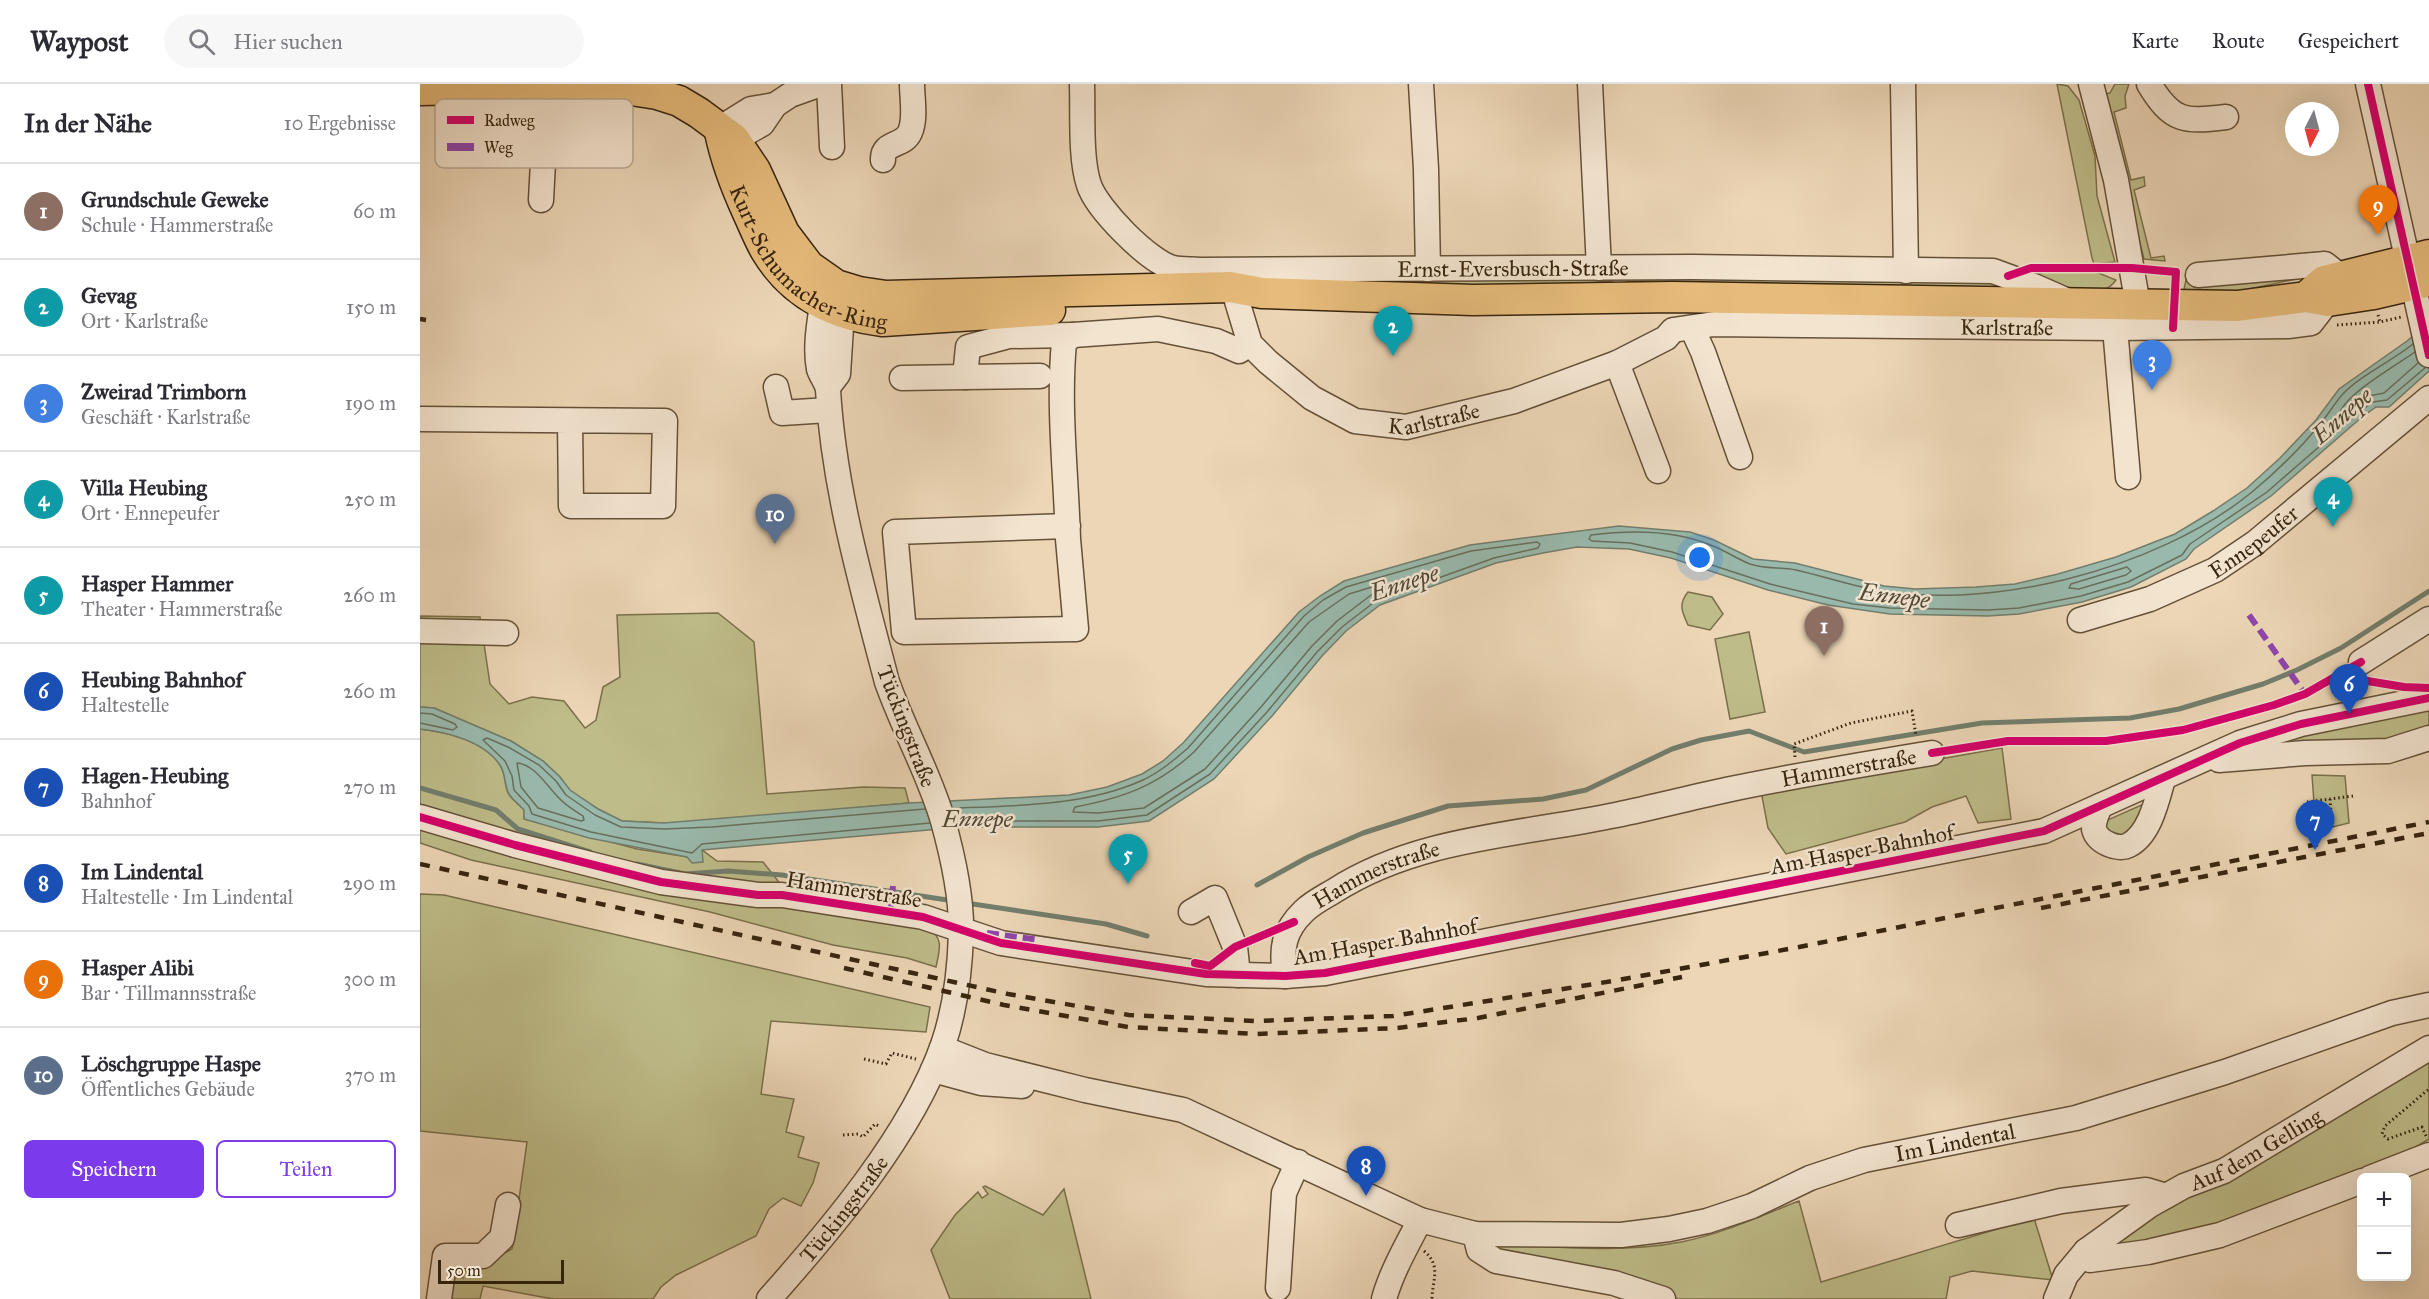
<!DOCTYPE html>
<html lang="de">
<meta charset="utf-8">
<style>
:root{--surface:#fff;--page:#f7f7f7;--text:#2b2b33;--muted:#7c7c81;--line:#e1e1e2;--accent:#7c3aed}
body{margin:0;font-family:"IM FELL Great Primer",serif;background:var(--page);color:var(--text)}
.controls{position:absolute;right:18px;bottom:18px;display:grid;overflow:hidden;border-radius:9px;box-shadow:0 6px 24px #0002}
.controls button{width:54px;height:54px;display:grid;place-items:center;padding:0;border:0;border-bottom:2px solid var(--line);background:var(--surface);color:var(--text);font:30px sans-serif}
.compass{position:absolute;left:1865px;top:18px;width:54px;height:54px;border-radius:50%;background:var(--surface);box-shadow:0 6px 24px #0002;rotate:186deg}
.scale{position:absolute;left:18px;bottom:15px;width:126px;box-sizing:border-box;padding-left:6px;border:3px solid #38250e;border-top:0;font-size:16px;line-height:21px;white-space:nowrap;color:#38250e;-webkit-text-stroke:4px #f3e4d0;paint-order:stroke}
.you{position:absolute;left:1280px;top:474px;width:21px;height:21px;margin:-15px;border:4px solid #fff;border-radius:50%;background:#1a73e8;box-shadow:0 0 0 9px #1a73e833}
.badge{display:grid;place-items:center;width:39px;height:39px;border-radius:50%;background:var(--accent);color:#fff;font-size:20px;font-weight:700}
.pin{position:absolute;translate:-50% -50px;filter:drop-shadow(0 2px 3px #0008)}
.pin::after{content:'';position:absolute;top:32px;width:21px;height:18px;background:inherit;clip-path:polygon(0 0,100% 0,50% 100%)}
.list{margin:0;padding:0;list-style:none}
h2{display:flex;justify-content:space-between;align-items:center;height:78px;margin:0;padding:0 24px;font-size:26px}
h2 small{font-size:20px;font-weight:400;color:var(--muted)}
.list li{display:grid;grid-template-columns:39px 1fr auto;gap:18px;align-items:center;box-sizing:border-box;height:96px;padding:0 24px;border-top:2px solid var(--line)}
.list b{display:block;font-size:22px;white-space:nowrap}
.list p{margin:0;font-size:20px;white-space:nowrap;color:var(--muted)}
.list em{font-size:20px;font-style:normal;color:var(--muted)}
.actions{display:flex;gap:12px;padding:18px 24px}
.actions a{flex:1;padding:14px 0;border:2px solid var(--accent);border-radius:9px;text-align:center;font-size:21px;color:var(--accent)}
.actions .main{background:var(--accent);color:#fff}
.icon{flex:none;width:33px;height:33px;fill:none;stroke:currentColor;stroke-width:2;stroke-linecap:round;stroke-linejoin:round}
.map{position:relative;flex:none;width:2009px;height:1215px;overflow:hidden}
header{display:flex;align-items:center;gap:36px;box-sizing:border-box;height:84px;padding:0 30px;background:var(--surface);border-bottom:2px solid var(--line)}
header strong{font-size:28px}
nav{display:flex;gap:33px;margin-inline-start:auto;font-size:21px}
.search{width:420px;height:54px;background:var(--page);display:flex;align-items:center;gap:15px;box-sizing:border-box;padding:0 21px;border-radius:33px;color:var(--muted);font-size:22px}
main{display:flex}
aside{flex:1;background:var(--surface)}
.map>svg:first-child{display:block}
</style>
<header>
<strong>Waypost</strong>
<div class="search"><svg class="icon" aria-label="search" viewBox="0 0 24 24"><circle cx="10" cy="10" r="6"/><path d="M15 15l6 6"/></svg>Hier suchen</div>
<nav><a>Karte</a><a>Route</a><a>Gespeichert</a></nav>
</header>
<main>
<aside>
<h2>In der Nähe<small>10 Ergebnisse</small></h2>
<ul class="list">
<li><span class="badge" style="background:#8d6e63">1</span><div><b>Grundschule Geweke</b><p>Schule · Hammerstraße</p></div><em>60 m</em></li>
<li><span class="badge" style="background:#0f9aa8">2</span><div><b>Gevag</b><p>Ort · Karlstraße</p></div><em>150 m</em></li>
<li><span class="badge" style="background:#3f7fe0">3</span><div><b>Zweirad Trimborn</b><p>Geschäft · Karlstraße</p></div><em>190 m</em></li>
<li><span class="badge" style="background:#0f9aa8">4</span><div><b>Villa Heubing</b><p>Ort · Ennepeufer</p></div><em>250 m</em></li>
<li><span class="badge" style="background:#0f9aa8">5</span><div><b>Hasper Hammer</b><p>Theater · Hammerstraße</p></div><em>260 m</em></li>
<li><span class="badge" style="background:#1a4fb4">6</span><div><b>Heubing Bahnhof</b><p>Haltestelle</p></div><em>260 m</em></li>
<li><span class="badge" style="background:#1a4fb4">7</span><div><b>Hagen-Heubing</b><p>Bahnhof</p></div><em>270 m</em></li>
<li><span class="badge" style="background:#1a4fb4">8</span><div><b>Im Lindental</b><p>Haltestelle · Im Lindental</p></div><em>290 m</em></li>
<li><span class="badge" style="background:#e8710a">9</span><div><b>Hasper Alibi</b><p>Bar · Tillmannsstraße</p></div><em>300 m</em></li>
<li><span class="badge" style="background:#5c6f8a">10</span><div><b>Löschgruppe Haspe</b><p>Öffentliches Gebäude</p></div><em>370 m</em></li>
</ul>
<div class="actions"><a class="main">Speichern</a><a>Teilen</a></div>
</aside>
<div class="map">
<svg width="2009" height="1215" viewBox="0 0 2009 1215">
<rect width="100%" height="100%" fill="#ecd6b6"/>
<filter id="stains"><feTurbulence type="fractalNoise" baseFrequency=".00333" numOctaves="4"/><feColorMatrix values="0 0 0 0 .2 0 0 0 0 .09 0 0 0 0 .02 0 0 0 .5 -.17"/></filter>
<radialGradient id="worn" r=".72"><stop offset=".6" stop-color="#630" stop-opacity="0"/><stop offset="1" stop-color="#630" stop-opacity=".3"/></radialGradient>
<path fill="#bebc89" stroke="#7b704c" stroke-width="1.5" d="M1637,0L1648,2L1659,16L1675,72L1677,112L1695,178L1674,180L1672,174Z
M1695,0H1709L1705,12L1706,24L1694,28L1711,96L1724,93L1725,102L1714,106L1731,174L1744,172L1745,177L1724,175L1687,28L1685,10L1690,9Z
M1899,184L1904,189L1815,208L1763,210L1766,196Z
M1629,187L1676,188L1696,196C1678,222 1634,200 1612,191Z
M1193,190V197L1073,206L796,191Z
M1206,190L1570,194L1612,207L1207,197Z
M1268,508L1292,513L1303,530L1290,546L1268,541C1262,528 1258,520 1268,508Z
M298,529L334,558L347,710L443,703L485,704L489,719L291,737L244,739L202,737L178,725L149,706L140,693L123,677L91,657L14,624L0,623V532L60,533L70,600L89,620L112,613L144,617L165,644L176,636L183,603L200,593L197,531Z
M1329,548L1345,628L1310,635L1295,555Z
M2009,614V654L1850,671L1849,650Z
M0,645C27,648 64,657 80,681C86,690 84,700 88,709C91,715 100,721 104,726V735L217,765L268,773L282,766L297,777L343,778L373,816L507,842C524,855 520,864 516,883L487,874L413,861L290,828L51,776L0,759Z
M1582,664L1591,735L1558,739L1546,712L1512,723L1485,738L1366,770L1348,744L1341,707Z
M1892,691L1925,692L1929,739L1896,747Z
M1726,719L1709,751L1692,754L1683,738Z
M0,810L24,811L510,923L506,948L351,937L341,1010L374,1015L366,1048L384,1053L378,1073L399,1079L393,1099L381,1122L363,1114L349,1125L336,1152L256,1191L241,1203L233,1215H133L63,1202L60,1215H28L31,1192L43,1194L47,1178L69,1177L92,1165L107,1058L0,1047Z
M2009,974V1055L1973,1077L1794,1145L1691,1164L1709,1143Z
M565,1102L623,1131L644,1105L671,1215H530L511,1166L535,1131L558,1108L562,1114L568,1110L563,1103Z
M1379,1117L1401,1198L1614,1134L1633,1196L1552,1187L1530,1193L1526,1215H1258L1247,1210L1077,1173L1067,1159C1129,1162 1200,1170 1261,1158C1302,1150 1340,1132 1379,1117Z"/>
<path fill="#99b9ac" stroke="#727e6d" stroke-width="1.5" d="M2009,238V287L1969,323H1956L1942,333L1851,412L1774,465L1766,475L1711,503L1662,518L1599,530L1568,532L1470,530L1408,521L1348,506L1251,474L1209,465L1157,463L1123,469L1076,479L960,521L926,547L902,572L852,632L794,695L729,737L678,743H542L282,766L283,778L272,779L267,773L169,754L104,735V726C100,721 91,715 88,708C84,699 86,690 80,681C64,657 27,648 0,645V623L14,624L91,657L123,677L140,693L150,706L178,725L202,737L244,739L489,719L649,711L687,703L722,690L743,677L763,659L879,528L900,512L924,497L1050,461L1199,442L1270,448L1294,456L1333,475L1375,479L1464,502L1495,505L1556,503L1595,500L1638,490L1696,473L1755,450L1793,427L1827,404L1860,374L1896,336L1919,305L1987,257Z"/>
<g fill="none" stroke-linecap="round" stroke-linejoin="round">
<path stroke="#686f5d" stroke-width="1.5" d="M1993,260C1972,277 1939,292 1922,311C1914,320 1908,331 1900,340C1880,365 1856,388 1832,408C1737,486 1562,531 1442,503C1420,498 1398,491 1376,486C1361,483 1344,485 1330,480C1317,475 1306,467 1293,462C1256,446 1210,446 1171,451L1169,455L1172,457L1210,459L1252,468L1350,500L1433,520L1470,524L1568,526L1599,524L1661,512L1708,498L1762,471L1770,460L1847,408L1938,329L1953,318L1967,316L2005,284
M1995,268C1978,280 1922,312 1920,330L1924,331L1949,312L1964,309L1998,279
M1707,483L1711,487L1706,491L1659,505L1649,504L1651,500Z
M952,503L955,504V508L917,537L892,562L841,623L785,685L724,724L678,729L653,728L655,723C703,714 737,702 774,668L889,538L929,510Z
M0,629L12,630L35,640L37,643L33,646L0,639
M97,679C116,681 127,703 140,715C146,722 156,727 163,732L164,736L161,737L118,724L101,703Z
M533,724C595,722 666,722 723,696C740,688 754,676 768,664L884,532L903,516L926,503L1051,467L1117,458L1120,460L1118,464L1074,474L957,516L922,543L897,568L847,628L790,690L727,731L678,737H537
M505,725L292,743L244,745L201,743L175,731L146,711L136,697L119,681L88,663L67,654L63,656L85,677L92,692L94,706L109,722L112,730L171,748L272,769L282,760L510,739"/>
<path stroke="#727e6d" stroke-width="5" d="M0,704L76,726L98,745L170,768
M217,780L265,790L308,787L362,791L534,817
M837,801L888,773L943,749L1028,722L1123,715L1166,706L1252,665L1281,656L1329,647L1384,668L1562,639L1710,634L1759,625L1843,600L1877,586L1921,564L2009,507
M546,819L686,840L727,852"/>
<g stroke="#655138" stroke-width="27">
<g id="minor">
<path d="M409,0L412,63"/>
<path id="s1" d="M662,0C663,29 660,75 669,101C677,125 729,178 753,184C762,186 772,185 781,186L1272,183L1573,187L1614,202L1648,217"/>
<path d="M1001,0L1006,85L1008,185"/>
<path d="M1170,0L1179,184"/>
<path d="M1483,0L1486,187"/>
<path d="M1671,0L1696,96L1718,221L1719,239"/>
<path d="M1729,0C1752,38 1764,38 1806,33"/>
<path d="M1948,0L2009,271"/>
<path d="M299,45L331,25L355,21"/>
<path d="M303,62L342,40L355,21L370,11L401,0"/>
<path d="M463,76C462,57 484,63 490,48C496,35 492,14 492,0"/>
<path d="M121,116L127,3"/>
<path d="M1778,191L1905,180L1920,192"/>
<path id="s2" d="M817,217L830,260L848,278L892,314L935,337L986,343L1094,317L1197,279L1246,254L1253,246L1294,240L1695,244L1868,242L1891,239L1908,217"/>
<path d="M1272,244L1283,268L1320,373"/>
<path d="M1695,244L1708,393"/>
<path d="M1197,279L1238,387"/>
<path d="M545,293L620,292"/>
<path d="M482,294L545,293L548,263L589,252L653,251"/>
<path d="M356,303L362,329L408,326"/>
<path d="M408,303L418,290L423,212"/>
<path d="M0,335L245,337L243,422H151L150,337"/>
<path d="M648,442L475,448L484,548L656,545L648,455C646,390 638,323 644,258L653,251L738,245L796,257L819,267L830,260"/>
<path id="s3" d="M1660,536L1730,515L1795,486L1835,459L2009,314"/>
<path d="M0,547L86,549"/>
<path d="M1941,578L2009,535"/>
<path d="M1799,676L1885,669L1968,667L2009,654"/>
<path d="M1680,722C1677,730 1673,737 1674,745C1677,758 1698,767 1709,761C1730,750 1737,716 1743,695"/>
<path d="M0,733L95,761L241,798L338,811H362L503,833L581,859L786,890L865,892L905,889L1624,747L1820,659L1881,640L2009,614"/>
<path d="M771,828L795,814L815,863L818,891"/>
<path id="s4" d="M865,892C861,865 863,847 884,827C892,819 904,813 914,807C998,753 1101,751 1196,731C1235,723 1273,713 1311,705C1378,691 1445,680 1512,669"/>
<path id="s5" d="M522,964L565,981L665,1006L763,1026L1000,1136L1055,1150L1201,1151L1249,1145L1287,1137L1332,1122L1390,1094L1444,1076L1656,1034L1805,988L1972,929L2009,921"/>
<path d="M513,986L561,999L602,1002"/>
<path d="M1950,1094L2009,1071"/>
<path d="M1538,1141L1641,1117L1726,1106L1746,1112"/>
<path d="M1055,1150L1059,1166L1076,1177L1194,1199L1243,1215"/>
<path d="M1666,1167L1670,1176L1728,1168L1800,1151L1942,1097"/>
<path d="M858,1204L864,1109L878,1078"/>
<path d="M19,1215L25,1172H63L82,1154L88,1121"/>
<path id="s6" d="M349,1215C412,1144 491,1051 523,961C535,926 540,886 541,849C542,812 533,773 523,737C509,689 484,646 467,598C442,502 414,406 408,306C407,298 401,292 399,285C395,265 399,241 402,221L415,210"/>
<path d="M964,1215C971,1189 987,1161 1000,1136"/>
<path id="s7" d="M1636,1215L1646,1191L1666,1167L1730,1121L1764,1102L1804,1087L2009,964"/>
</g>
</g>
<g stroke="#38250e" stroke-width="33">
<g id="major">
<path d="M0,6L186,2L237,10L259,17L279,29L314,55L335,86L364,149L389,182L416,201L439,208L466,212L810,203L842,209L1053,216L1253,213L1817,222L1886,213L1908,217L1954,210L2009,197"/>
<path id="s8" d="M300,48C306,77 316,103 328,129C334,142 339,155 346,167C372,210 414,231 463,237L630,226"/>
<path d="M1886,213L1904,197L2009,171"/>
</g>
</g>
<path stroke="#38250e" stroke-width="3" stroke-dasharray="1.5 3" stroke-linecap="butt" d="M1958,231L1960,238L1981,233
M1917,241L1960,238
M1375,673L1374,660L1431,639L1492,627L1496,652
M1910,715L1912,743
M1887,718L1933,712
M444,975L466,980L472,969L496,975
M423,1051L438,1050L443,1053L455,1040L459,1042
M2006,1052L2002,1043L1968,1055L1962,1050L1965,1042L2009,1005
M1004,1167C1022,1182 1012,1197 1012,1215"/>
<use href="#minor" stroke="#f3e4d0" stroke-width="24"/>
<use href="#major" stroke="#e6bb7b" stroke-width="30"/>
<path stroke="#38250e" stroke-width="4.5" stroke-dasharray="10 10" stroke-linecap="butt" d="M0,235L6,236
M0,780L588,910L709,931L835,937L973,932L1193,897L1374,864L2009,738
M1621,824L2009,749
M424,884L584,921L708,943L836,950L977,944L1058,934L1262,893"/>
<path stroke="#8e44ad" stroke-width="6" stroke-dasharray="12 6" stroke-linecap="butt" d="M1829,531L1885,610
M470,829L473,802
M567,849L620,856"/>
<g stroke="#f3e4d0" stroke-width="11">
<path id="cycleway" d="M1948,0L2009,271
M1588,192L1611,184H1712L1756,188L1753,244
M1917,592L1984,603L2009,604
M1512,669L1588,657H1686L1763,646L1854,621L1885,610L1941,578
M0,733L95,761L241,798L338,811H362L503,833L581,859L786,890L865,892L905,889L1624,747L1820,659L1881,640L2009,614
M775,879L790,882L815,863L874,838"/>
</g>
<use href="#cycleway" stroke="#d6006c" stroke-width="8"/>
</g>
<g text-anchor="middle" stroke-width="5" stroke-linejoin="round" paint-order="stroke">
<g font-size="22" fill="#38250e" stroke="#f3e4d0">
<text dy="8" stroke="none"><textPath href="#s8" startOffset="165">Kurt-Schumacher-Ring</textPath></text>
<text dy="8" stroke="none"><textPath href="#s1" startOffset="562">Ernst-Eversbusch-Straße</textPath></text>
<text dy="8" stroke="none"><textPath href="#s2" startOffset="848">Karlstraße</textPath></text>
<text dy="8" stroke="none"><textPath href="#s2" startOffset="256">Karlstraße</textPath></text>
<text dy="8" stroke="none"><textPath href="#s3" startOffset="192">Ennepeufer</textPath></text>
<text transform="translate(487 642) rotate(69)" y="8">Tückingstraße</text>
<text dy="8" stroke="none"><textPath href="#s4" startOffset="639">Hammerstraße</textPath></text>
<text transform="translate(1442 765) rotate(-11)" y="8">Am Hasper Bahnhof</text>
<text dy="8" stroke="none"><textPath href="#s4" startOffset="153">Hammerstraße</textPath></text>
<text transform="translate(434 805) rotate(9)" y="8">Hammerstraße</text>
<text transform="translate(965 857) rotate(-10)" y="8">Am Hasper Bahnhof</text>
<text dy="8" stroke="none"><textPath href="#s5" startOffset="1062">Im Lindental</textPath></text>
<text dy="8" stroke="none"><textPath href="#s7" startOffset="256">Auf dem Gelling</textPath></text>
<text dy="8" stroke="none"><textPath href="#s6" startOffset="117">Tückingstraße</textPath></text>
</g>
<g font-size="24" font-style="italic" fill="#504a36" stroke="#f3e4d0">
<text transform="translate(1922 332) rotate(-41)" y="8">Ennepe</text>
<text transform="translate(984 499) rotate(-18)" y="8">Ennepe</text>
<text transform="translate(1474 512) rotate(7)" y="8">Ennepe</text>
<text x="557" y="743">Ennepe</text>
</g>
</g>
<rect x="15" y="15" width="198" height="69" rx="9" fill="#f3e4d0" stroke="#bbab96" stroke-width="1.5"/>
<rect x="27" y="32" width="27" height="8" fill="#d6006c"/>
<rect x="27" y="59" width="27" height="8" fill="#8e44ad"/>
<g font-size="16" fill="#38250e">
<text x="64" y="42">Radweg</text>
<text x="64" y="69">Weg</text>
</g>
<rect width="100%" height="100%" filter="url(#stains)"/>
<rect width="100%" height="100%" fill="url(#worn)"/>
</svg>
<div class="controls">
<button>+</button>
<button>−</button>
</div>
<svg class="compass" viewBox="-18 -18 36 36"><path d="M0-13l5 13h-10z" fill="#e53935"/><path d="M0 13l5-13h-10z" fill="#7c7c81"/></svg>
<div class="scale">50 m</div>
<div class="you"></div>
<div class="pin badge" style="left:1404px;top:572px;background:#8d6e63">1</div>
<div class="pin badge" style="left:973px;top:272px;background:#0f9aa8">2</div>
<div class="pin badge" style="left:1732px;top:306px;background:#3f7fe0">3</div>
<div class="pin badge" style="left:1913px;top:443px;background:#0f9aa8">4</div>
<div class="pin badge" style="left:708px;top:800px;background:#0f9aa8">5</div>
<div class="pin badge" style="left:1929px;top:630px;background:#1a4fb4">6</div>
<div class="pin badge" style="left:1895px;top:766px;background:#1a4fb4">7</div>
<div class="pin badge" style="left:946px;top:1112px;background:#1a4fb4">8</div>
<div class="pin badge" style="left:1958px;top:151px;background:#e8710a">9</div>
<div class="pin badge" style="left:355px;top:460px;background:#5c6f8a">10</div>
</div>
</main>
